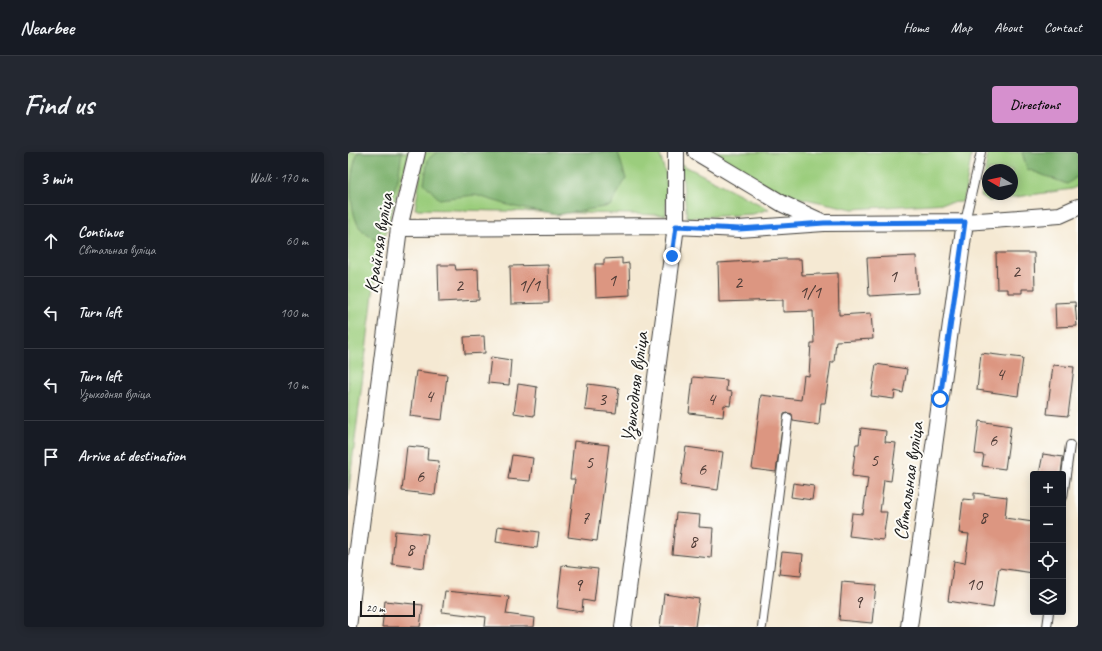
<!DOCTYPE html>
<meta charset="utf-8">
<style>
:root{--surface:#171b24;--page:#242831;--text:#f1f3f6;--muted:#9ea1a6;--line:#363941;--accent:#d690ce}
body{margin:0;font-family:Caveat,sans-serif;background:var(--page);color:var(--text)}
.controls{position:absolute;right:12px;bottom:12px;display:grid;overflow:hidden;border-radius:4px;box-shadow:0 2px 10px #0003}
.controls button{width:36px;height:36px;display:grid;place-items:center;padding:0;border:0;border-bottom:1px solid var(--line);background:var(--surface);color:var(--text);font:20px sans-serif}
.compass{position:absolute;left:634px;top:12px;width:36px;height:36px;border-radius:50%;background:var(--surface);box-shadow:0 2px 10px #0003;rotate:279deg}
.scale{position:absolute;left:12px;bottom:10px;width:55px;box-sizing:border-box;padding-left:4px;border:2px solid #1c1c1c;border-top:0;font-size:11px;line-height:14px;white-space:nowrap;color:#1c1c1c;-webkit-text-stroke:3px #fdfcf7;paint-order:stroke}
.stop{position:absolute;width:12px;height:12px;margin:-9px;border:3px solid #1a73e8;border-radius:50%;background:#fff}
.stop.end{background:#1a73e8;border-color:#fff;box-shadow:0 1px 4px #0008}
.list{margin:0;padding:0;list-style:none}
h2{display:flex;justify-content:space-between;align-items:center;height:52px;margin:0;padding:0 16px;font-size:17px}
h2 small{font-size:13px;font-weight:400;color:var(--muted)}
.list li{display:grid;grid-template-columns:26px 1fr auto;gap:12px;align-items:center;box-sizing:border-box;height:72px;padding:0 16px;border-top:1px solid var(--line)}
.list b{display:block;font-size:15px;white-space:nowrap}
.list p{margin:0;font-size:13px;white-space:nowrap;color:var(--muted)}
.list em{font-size:13px;font-style:normal;color:var(--muted)}
.icon{flex:none;width:22px;height:22px;fill:none;stroke:currentColor;stroke-width:2;stroke-linecap:round;stroke-linejoin:round}
.map{position:relative;flex:none;width:730px;height:475px;overflow:hidden;border-radius:4px}
header{display:flex;align-items:center;gap:24px;box-sizing:border-box;height:56px;padding:0 20px;background:var(--surface);border-bottom:1px solid var(--line)}
header strong{font-size:19px}
nav{display:flex;gap:22px;margin-inline-start:auto;font-size:14px}
.intro{display:flex;align-items:center;justify-content:space-between;box-sizing:border-box;height:96px;padding:0 24px}
h1{margin:0;font-size:28px}
.button{padding:10px 18px;border-radius:4px;background:var(--accent);color:#111;font-size:14px;font-weight:700}
main{display:flex;gap:24px;padding:0 24px}
aside{flex:1;background:var(--surface);border-radius:4px;box-shadow:0 2px 10px #0003}
.map>svg:first-child{display:block}
</style>
<header>
<strong>Nearbee</strong>
<nav><a>Home</a><a>Map</a><a>About</a><a>Contact</a></nav>
</header>
<div class="intro"><h1>Find us</h1><a class="button">Directions</a></div>
<main>
<aside>
<h2>3 min<small>Walk · 170 m</small></h2>
<ul class="list">
<li><svg class="icon" aria-label="ahead" viewBox="0 0 24 24"><path d="M12 20V5M6 11l6-6 6 6"/></svg><div><b>Continue</b><p>Світальная вуліца</p></div><em>60 m</em></li>
<li><svg class="icon" aria-label="left" viewBox="0 0 24 24"><path d="M17 20v-9H6M10 6l-5 5 5 5"/></svg><div><b>Turn left</b></div><em>100 m</em></li>
<li><svg class="icon" aria-label="left" viewBox="0 0 24 24"><path d="M17 20v-9H6M10 6l-5 5 5 5"/></svg><div><b>Turn left</b><p>Узыходняя вуліца</p></div><em>10 m</em></li>
<li><svg class="icon" aria-label="arrive" viewBox="0 0 24 24"><path d="M6 21V4h12l-3 4 3 4H6"/></svg><div><b>Arrive at destination</b></div></li>
</ul>
</aside>
<div class="map">
<svg width="730" height="475" viewBox="0 0 730 475">
<rect width="100%" height="100%" fill="#fdfcf7"/>
<filter id="ink" filterUnits="userSpaceOnUse"><feTurbulence type="fractalNoise" baseFrequency=".025" numOctaves="2"/><feDisplacementMap in="SourceGraphic" scale="8" xChannelSelector="R" yChannelSelector="G"/><feConvolveMatrix kernelMatrix="1 2 1 2 8 2 1 2 1" color-interpolation-filters="sRGB"/></filter>
<filter id="wash" filterUnits="userSpaceOnUse"><feTurbulence type="fractalNoise" baseFrequency=".012" numOctaves="4" result="noise"/><feDisplacementMap in="SourceGraphic" scale="16" xChannelSelector="R" yChannelSelector="G"/><feGaussianBlur stdDeviation="0.9" result="paint"/><feColorMatrix in="noise" values="0 0 0 0 0 0 0 0 0 0 0 0 0 0 0 0 0 1.4 0 .05"/><feComposite in="paint" operator="in"/></filter>
<g filter="url(#wash)">
<rect width="100%" height="100%" fill="#f5e9d3"/>
<path fill="#9bcd7d" stroke="#5c744c" fill-rule="evenodd" d="M0,0H62L29,110L0,344Z
M76,0H311L318,23V63L67,57Z
M361,0H624L616,46L614,50L505,57L438,43L397,23Z
M640,0H730V34L724,37L641,49L633,44ZM640,18H664V42H640Z
M333,12L421,57L405,62L339,66Z"/>
<path fill="#7cb06c" stroke="#4c6644" d="M10,0H54L50,27L28,89C23,84 15,80 11,75C0,54 1,22 10,0Z
M89,0H270L278,27L262,54L208,63L167,55L127,43L91,47L76,31L80,7Z
M674,0H730V24L719,32L679,17Z"/>
<g id="blocks">
<path fill="#dc9681" d="M648,101H686L687,137H674V141H660V137H649Z
M568,104L570,141L521,144L519,106Z
M274,106V112L281,111L282,143L248,145L247,112H256V107Z
M436,107H453L454,123L490,121L491,163L523,161L525,187L488,189L486,210H483L477,251H473L471,273L445,269L444,262L440,261L436,262L428,320L404,317L413,243L453,248L456,223L461,224L463,191H466L465,159L435,160V148L371,150L370,111Z
M90,113H107L108,118L130,117L131,148L91,150Z
M200,113L201,151L163,152L162,114Z
M727,150L729,174L708,175L707,151Z
M136,184L137,201L117,202L116,185Z
M633,201L675,206L670,244L629,238Z
M143,205L163,208L161,233L140,231Z
M528,212L559,217L555,241L547,239L546,247L523,244Z
M705,213L726,215L720,264L699,262Z
M68,219L99,223L94,268L62,264Z
M345,225L379,228L378,239L384,240L382,254L376,253L375,265L341,261Z
M170,232L189,235L186,264L166,261Z
M240,232L271,236L268,261L237,258Z
M631,269L663,274L657,317L634,314L636,303L627,302Z
M513,276L538,279L537,290L548,291L543,329L536,328L532,360H539L535,388L501,384L504,361L515,362L520,326L504,324L508,292H511Z
M226,289L261,293L249,389L220,385L227,327H222Z
M59,294L80,296L79,308L91,309L87,343L54,339Z
M338,295L375,300L370,338L332,333Z
M695,302L715,305L713,322H691Z
M164,303L185,306L182,329L160,327Z
M445,331L466,334L464,348L443,345Z
M626,341L659,345L657,366L685,370V421L651,416L645,456L600,449L606,409L617,411L621,382L611,381L615,347L626,348Z
M328,361L352,363L351,375L365,376L363,406L324,402Z
M150,374L191,380L189,396L148,390Z
M47,379L80,382L76,416L44,412Z
M434,400L455,402L453,424L431,422Z
M214,413L250,417L246,450L235,448L234,460L209,456Z
M494,430L528,433L524,471L491,468Z
M97,439L161,445L158,462L187,466L186,475H137L138,465L94,460Z
M316,442L351,447L347,475H312Z
M37,449L75,453L72,475H34Z"/>
</g>
</g>
<g filter="url(#ink)">
<use href="#blocks" fill-opacity="0" stroke="#3d3b37" stroke-width="1"/>
<g fill="none" stroke-linecap="round" stroke-linejoin="round">
<g stroke="#3d3b37" stroke-width="10">
<path id="lane" d="M617,70L633,0
M715,345L722,293
M414,475L440,266
M699,475L701,460"/>
</g>
<g stroke="#3d3b37" stroke-width="18">
<path id="street" d="M348,0L435,52L476,71L617,70L712,63L730,55
M51,76L328,74L391,77L476,71
M0,475L51,76L69,0
M275,475L328,74V0
M561,475L617,70"/>
</g>
<use href="#lane" stroke="#fff" stroke-width="8"/>
<use href="#street" stroke="#fff" stroke-width="16"/>
</g>
</g>
<g fill="none" stroke-linecap="round" stroke-linejoin="round" filter="url(#ink)">
<path stroke="#1a73e8" stroke-width="5" d="M324,104L328,74L391,77L476,71L617,70L592,247"/>
</g>
<g text-anchor="middle" stroke-width="4" stroke-linejoin="round" paint-order="stroke">
<g font-size="18" fill="#4c3a35">
<text x="668" y="125">2</text>
<text x="545" y="130">1</text>
<text x="264" y="134">1</text>
<text x="390" y="136">2</text>
<text x="111" y="139">2</text>
<text x="181" y="139">1/1</text>
<text x="462" y="146">1/1</text>
<text x="652" y="228">4</text>
<text x="81" y="250">4</text>
<text x="254" y="253">3</text>
<text x="363" y="253">4</text>
<text x="645" y="294">6</text>
<text x="526" y="314">5</text>
<text x="241" y="316">5</text>
<text x="354" y="323">6</text>
<text x="72" y="330">6</text>
<text x="635" y="371">8</text>
<text x="237" y="372">7</text>
<text x="345" y="395">8</text>
<text x="62" y="403">8</text>
<text x="626" y="438">10</text>
<text x="230" y="439">9</text>
<text x="510" y="456">9</text>
</g>
<g font-size="20" fill="#1c1c1c" stroke="#fdfcf7">
<text transform="translate(30 91) rotate(-81)" y="7">Крайняя вуліца</text>
<text transform="translate(286 235) rotate(-83)" y="7">Узыходняя вуліца</text>
<text transform="translate(560 329) rotate(-82)" y="7">Світальная вуліца</text>
</g>
</g>
</svg>
<div class="controls">
<button>+</button>
<button>−</button>
<button><svg class="icon" aria-label="locate" viewBox="0 0 24 24"><circle cx="12" cy="12" r="6"/><path d="M12 2v4M12 18v4M2 12h4M18 12h4"/></svg></button>
<button><svg class="icon" aria-label="layers" viewBox="0 0 24 24"><path d="M12 4l9 5-9 5-9-5zM3 14l9 5 9-5"/></svg></button>
</div>
<svg class="compass" viewBox="-18 -18 36 36"><path d="M0-13l5 13h-10z" fill="#e53935"/><path d="M0 13l5-13h-10z" fill="#9ea1a6"/></svg>
<div class="scale">20 m</div>
<div class="stop" style="left:592px;top:247px"></div>
<div class="stop end" style="left:324px;top:104px"></div>
</div>
</main>
